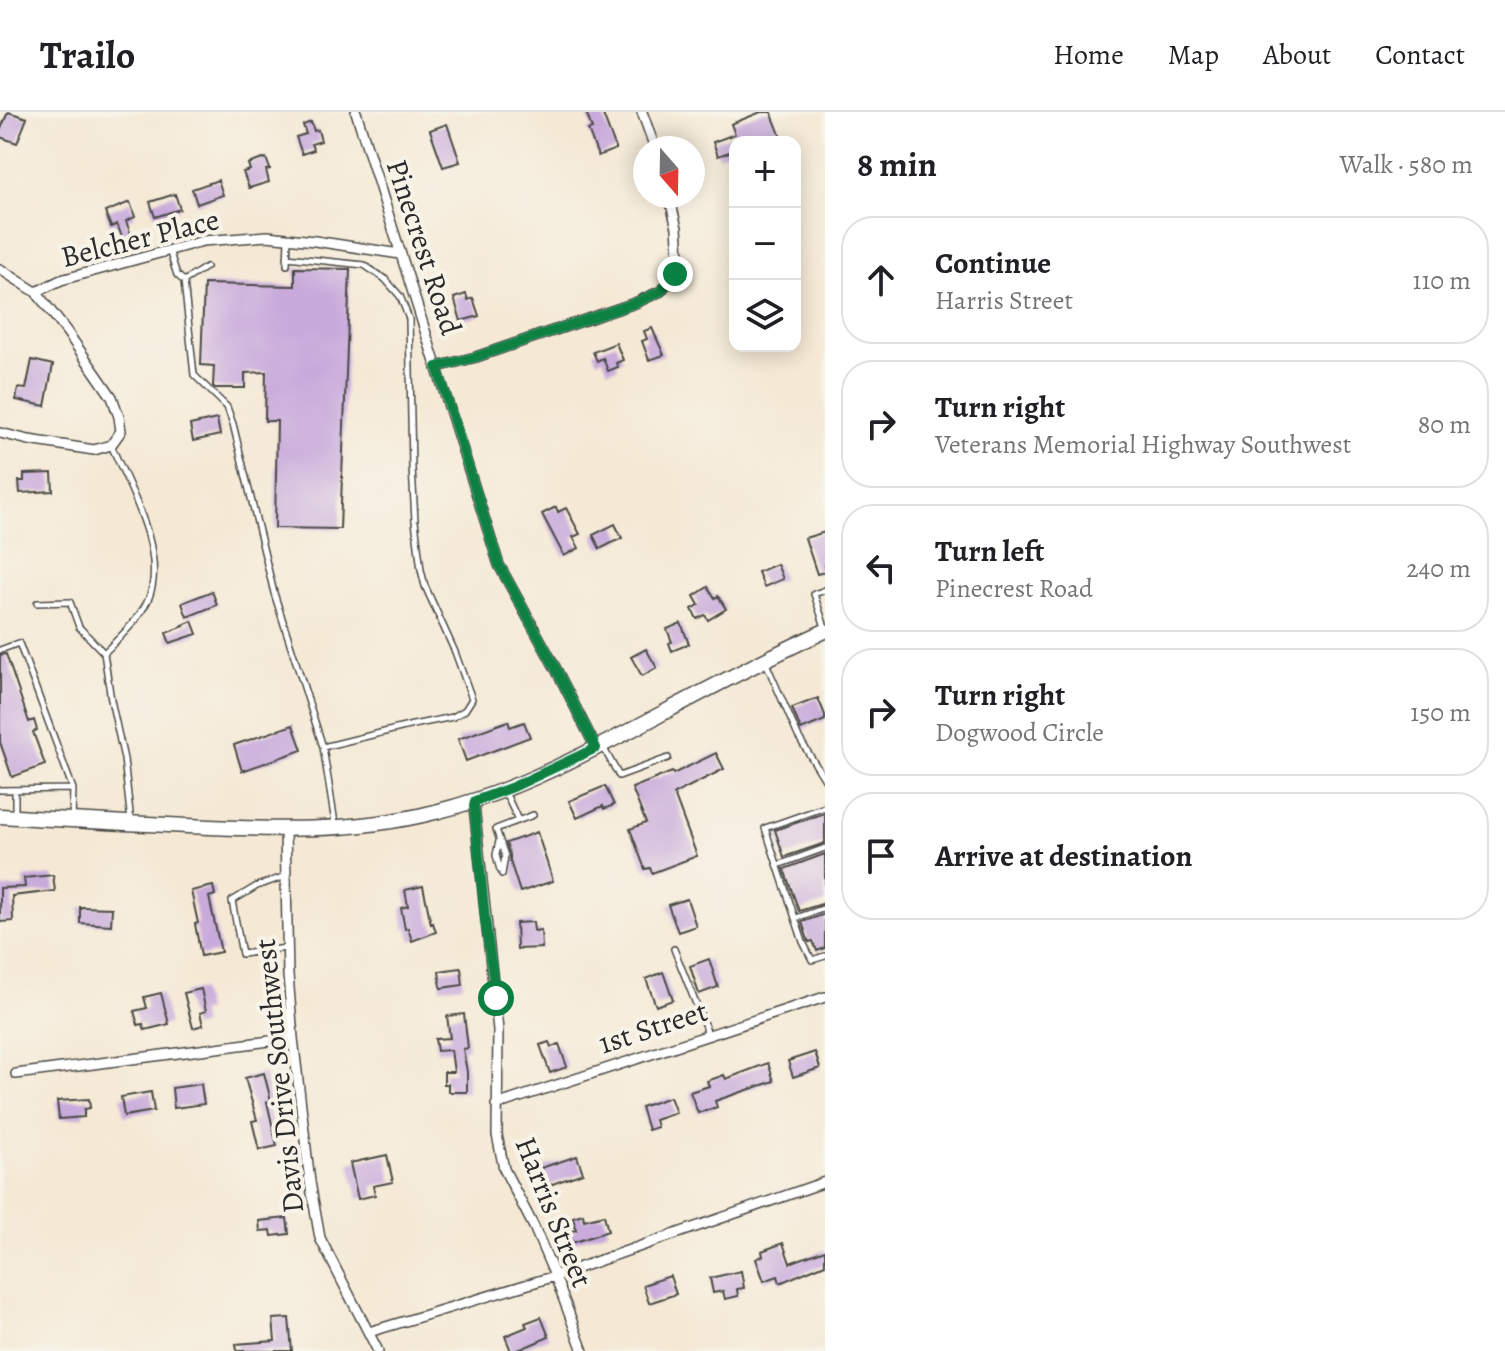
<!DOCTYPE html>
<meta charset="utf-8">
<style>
:root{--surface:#fff;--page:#f2f2f2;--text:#202124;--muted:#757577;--line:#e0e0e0}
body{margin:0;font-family:Alegreya,serif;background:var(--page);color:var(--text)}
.controls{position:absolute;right:24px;top:24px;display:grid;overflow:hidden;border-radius:16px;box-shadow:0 4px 20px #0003}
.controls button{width:72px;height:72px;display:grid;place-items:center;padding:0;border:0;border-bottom:2px solid var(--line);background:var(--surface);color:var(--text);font:40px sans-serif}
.compass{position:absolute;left:633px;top:24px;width:72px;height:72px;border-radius:50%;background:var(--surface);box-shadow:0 4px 20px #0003;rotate:160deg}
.stop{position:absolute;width:24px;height:24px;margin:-18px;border:6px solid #0b8043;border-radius:50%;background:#fff}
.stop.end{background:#0b8043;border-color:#fff;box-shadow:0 2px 8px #0008}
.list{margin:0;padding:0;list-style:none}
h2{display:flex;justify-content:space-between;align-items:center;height:104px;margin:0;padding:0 32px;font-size:34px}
h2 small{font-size:26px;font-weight:400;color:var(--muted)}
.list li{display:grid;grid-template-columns:52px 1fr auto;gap:24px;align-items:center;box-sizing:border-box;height:128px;margin:0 16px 16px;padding:0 16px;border:2px solid var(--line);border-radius:32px}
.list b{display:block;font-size:30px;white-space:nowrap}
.list p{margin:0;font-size:26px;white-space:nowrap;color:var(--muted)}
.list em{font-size:26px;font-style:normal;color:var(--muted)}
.icon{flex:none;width:44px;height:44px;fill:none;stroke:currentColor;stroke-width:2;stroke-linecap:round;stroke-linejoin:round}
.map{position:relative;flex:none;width:825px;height:1239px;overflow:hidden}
header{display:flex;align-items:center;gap:48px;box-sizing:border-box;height:112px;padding:0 40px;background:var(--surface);border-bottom:2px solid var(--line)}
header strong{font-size:38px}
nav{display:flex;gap:44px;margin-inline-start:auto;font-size:28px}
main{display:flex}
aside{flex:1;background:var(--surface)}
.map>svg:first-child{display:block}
</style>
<header>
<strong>Trailo</strong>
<nav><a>Home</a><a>Map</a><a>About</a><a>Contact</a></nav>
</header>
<main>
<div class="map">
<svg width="825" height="1239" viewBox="0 0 825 1239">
<rect width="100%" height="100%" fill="#f7f3e8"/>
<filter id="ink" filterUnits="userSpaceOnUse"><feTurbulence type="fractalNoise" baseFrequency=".0125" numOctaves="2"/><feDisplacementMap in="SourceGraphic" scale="16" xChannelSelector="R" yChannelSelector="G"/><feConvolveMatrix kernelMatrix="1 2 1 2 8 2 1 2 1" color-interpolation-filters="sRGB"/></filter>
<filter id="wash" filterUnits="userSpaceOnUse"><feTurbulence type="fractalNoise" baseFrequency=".006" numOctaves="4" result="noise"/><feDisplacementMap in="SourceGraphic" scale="32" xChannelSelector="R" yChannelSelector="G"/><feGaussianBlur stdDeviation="1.8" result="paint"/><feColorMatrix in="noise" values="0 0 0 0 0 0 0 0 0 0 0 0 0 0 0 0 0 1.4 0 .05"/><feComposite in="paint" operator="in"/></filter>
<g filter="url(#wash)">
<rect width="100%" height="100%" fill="#f5e9d5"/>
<g id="blocks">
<path fill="#c8aadb" d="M8,0L27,6L17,31L0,25V19Z
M586,0H602L616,37L598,44L588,18L592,17Z
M761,0H771L783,30H735V38L718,44L713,30L735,22L731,12Z
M311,10L314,19L318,18L321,29L311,32L314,38L302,42L296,25L306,22L303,13Z
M447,12L460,50L443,55L430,18Z
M266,46L270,57L266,58L269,70L249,76L243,60L250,58L248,52Z
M218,68L223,83L197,92L192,77Z
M175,82L180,97L155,105L150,90Z
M130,90L135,105L126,109L132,126L124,130L117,112L111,115L105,100Z
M295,156L350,157L340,417L275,416L277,309H265L266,260L245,261V276H215L213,274L214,254L201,253L204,172L295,174Z
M466,182L468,188L473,186L479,204L461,209L454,186Z
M652,216L664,243L649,248L642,229L647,227L644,219Z
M616,231L623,248L616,251L618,255L608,259L603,246L597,249L593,240Z
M32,248L53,253L45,294L16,288L18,276L26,277Z
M217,307L220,323L193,329L190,313Z
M52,361L53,379L20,381L19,369H24V362Z
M556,395L558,400L566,396L580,422L573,425L579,436L564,444L542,402Z
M615,412L622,426L600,437L593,423Z
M825,420V460L817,462L805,426Z
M777,452L783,467L764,475L758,460Z
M708,475L715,486L718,484L726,497L708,508L705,503L697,507L692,497L699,493L694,484Z
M212,479L217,493L187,505L182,491Z
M192,509L197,522L170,531L166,521L184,514L183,513Z
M681,511L689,532L672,539L669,531L672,530L667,517Z
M646,537L657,556L642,564L631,545Z
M6,542L29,610L34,608L37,618L33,620L45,653L12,665L0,630V543Z
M818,586L825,603V608L801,618L792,596Z
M508,609L510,615L524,610L530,625L466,649L458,627Z
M293,613L302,638L242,659L234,633Z
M716,641L724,657L674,682L697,744L652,761L650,756L645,757L630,717L646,711L632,676L672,660L673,662Z
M605,674L614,693L604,697L603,694L577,706L569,689Z
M825,701V731L784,745L775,718Z
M537,720L553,769L520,780L510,749V743L506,731Z
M825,742V791L799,799L784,757Z
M53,763L55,779L12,784L13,809L0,810V776L25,775L24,766Z
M213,774L215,783L209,785L221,840L201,844L195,812L198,811L191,779Z
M423,774L431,812L433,811L436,820L412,829L408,816L405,817L401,796L408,794L405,778Z
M687,787L696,814L678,820L668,793Z
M80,795L112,796L111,813L80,811Z
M825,802V836L817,839L813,829L809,830L808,828L802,810Z
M533,810L534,819L541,818L542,836L517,837L516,811Z
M709,847L718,875L699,882L690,854Z
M461,856L463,873L441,876L439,859Z
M663,860L673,888L656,894L646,867Z
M201,877L206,899L200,901L203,913L193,916L184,881Z
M161,881L169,912L145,918L143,912L138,913L134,899L147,896L144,885Z
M464,902L468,936L463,937L467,960V980H448V972H444V960H454L451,938L437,939L435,927L450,926L447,904Z
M549,930L551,935L559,932L567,955L550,961L540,933Z
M815,940L820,956L793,965L788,949Z
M768,951L774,969L715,989L717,995L698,1001L690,980L709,974L707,969L724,963L726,967Z
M264,961L271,989L267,990L277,1034L259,1038L252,1009L257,1008L245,966Z
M201,972L204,992L174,996L172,976Z
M151,980L154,999L124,1004L121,985Z
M670,985L676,1001L655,1008L657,1015L648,1018L641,995Z
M89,987L90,996L84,997V1005L59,1007L57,989Z
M387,1043L393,1070L373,1074L375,1083L358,1087L350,1051Z
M577,1044L583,1061L547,1074L541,1056Z
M583,1102L584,1108L604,1103L608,1119L572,1131L569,1120L576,1118L573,1105Z
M287,1106L289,1122L272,1124L271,1118L260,1119L259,1109Z
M783,1131L790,1151L825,1138V1152L780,1171L778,1164L764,1169L756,1147L763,1144L762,1139Z
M741,1159L744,1176L737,1177L738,1184L725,1187L723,1179L713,1181L710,1166Z
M670,1164L676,1182L649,1191L643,1173Z
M541,1205L549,1225L516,1239H511L505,1224L527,1215L525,1211Z
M289,1206L292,1239H237L236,1232L275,1229L273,1207Z"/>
</g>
</g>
<g filter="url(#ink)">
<use href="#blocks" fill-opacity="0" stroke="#494844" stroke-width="2"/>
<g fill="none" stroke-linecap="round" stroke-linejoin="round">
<g stroke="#494844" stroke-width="8">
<path id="service" d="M169,138L177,163L184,169L206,155
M287,145L364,153L385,167L400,184L409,207L412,356L415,409L421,458L425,474L455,540L472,587L465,598L453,605L413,613L323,635L335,711
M287,153L288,127
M184,169L194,263L227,295L233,312L274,481L323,635
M37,491L70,490L79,515L104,541L111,588L124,647L131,710
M825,515L814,482L825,478
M0,538L19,531L73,677L72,708
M104,541C120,525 138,509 148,488C168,442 129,375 111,333
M766,551L798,624L825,668
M602,633L619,664L668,646
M0,678L73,677
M505,680L518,708
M825,695L765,716L803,830L812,848L825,844
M15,704V678
M499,729L496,743L500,758
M778,753L825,736
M502,762L505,744L496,717L533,703
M286,764L257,774L232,789L242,842L286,836
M796,806L825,796
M674,837L708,922"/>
</g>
<g stroke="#494844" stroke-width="12">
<path id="minor" d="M356,0L499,453L555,555L596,636
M642,0L655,36
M0,157L36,180L67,220L112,285L119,305L121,319L111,333L94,338L29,328L0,321
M36,180L61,168L203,129L267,124L315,129L400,142
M437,255L476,245L635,191L661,179L675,162L679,143L677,116L669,84
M475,689L474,694L498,918L497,1023L504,1057L534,1115L555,1164L583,1239
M285,718L288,863L293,926L310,1070L320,1126L378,1239
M16,962L293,926
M496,993L825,885
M369,1220L555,1164L825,1070"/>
</g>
<g stroke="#494844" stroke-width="17">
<path id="primary" d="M0,704C63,708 125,711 188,714C271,718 354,721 435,700C504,683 568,651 631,618C695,584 759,549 825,519"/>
</g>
<use href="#service" stroke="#fff" stroke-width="5"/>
<use href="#minor" stroke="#fff" stroke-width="9"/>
<use href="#primary" stroke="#fff" stroke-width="14"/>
</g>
</g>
<g fill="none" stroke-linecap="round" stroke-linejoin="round" filter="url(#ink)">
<path stroke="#0b8043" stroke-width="10" d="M496,886L485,807L474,694L475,689L513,675L596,636L555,555L499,453L437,255L476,245L635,191L661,179L675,162"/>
</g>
<g text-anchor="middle" stroke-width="8" stroke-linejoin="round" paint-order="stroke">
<g font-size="30" fill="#2b2b2b" stroke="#f7f3e8">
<text transform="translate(140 126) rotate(-14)" y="10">Belcher Place</text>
<text transform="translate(424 135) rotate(72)" y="10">Pinecrest Road</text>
<text transform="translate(653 915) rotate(-18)" y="10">1st Street</text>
<text transform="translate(279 964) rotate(-96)" y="10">Davis Drive Southwest</text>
<text transform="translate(554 1100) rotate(68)" y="10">Harris Street</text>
</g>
</g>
</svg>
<div class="controls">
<button>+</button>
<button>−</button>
<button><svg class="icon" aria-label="layers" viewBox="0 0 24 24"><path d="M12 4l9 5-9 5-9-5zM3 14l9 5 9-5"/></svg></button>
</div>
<svg class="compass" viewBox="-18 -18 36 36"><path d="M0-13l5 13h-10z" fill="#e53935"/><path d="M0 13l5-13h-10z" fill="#757577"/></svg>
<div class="stop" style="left:496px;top:886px"></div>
<div class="stop end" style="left:675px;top:162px"></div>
</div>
<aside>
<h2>8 min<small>Walk · 580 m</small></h2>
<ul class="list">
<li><svg class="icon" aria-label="ahead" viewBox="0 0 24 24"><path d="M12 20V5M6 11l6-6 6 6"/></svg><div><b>Continue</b><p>Harris Street</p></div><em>110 m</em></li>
<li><svg class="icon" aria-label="right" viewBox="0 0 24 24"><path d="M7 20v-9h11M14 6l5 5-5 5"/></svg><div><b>Turn right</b><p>Veterans Memorial Highway Southwest</p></div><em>80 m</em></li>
<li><svg class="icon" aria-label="left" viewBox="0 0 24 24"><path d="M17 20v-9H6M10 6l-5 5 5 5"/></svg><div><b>Turn left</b><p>Pinecrest Road</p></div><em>240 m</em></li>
<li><svg class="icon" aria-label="right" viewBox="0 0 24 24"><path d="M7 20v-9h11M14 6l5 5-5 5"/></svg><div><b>Turn right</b><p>Dogwood Circle</p></div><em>150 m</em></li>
<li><svg class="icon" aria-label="arrive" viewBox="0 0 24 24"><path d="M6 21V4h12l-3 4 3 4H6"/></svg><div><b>Arrive at destination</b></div></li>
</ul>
</aside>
</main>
